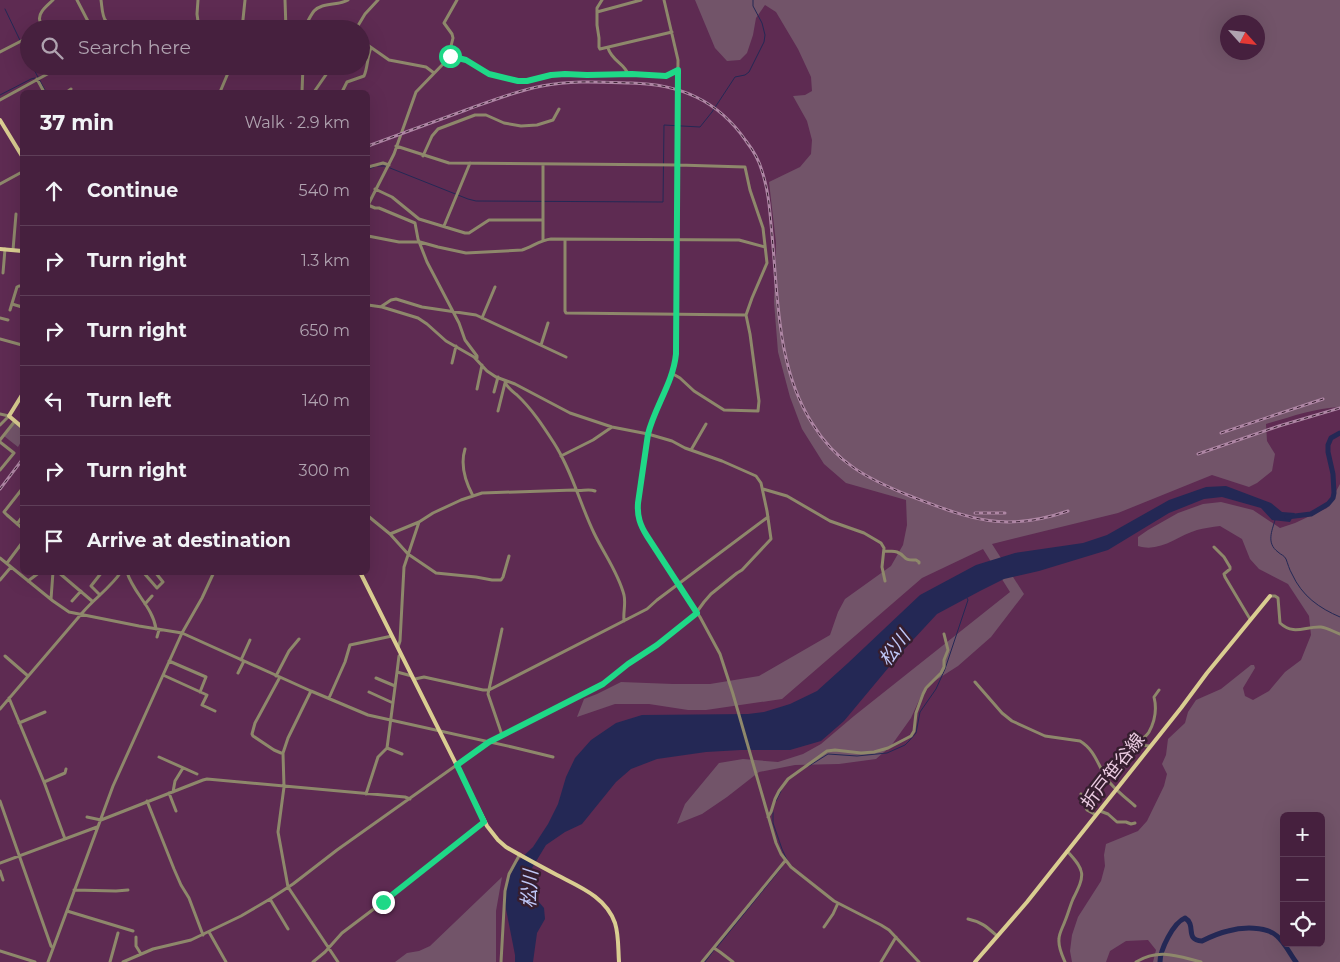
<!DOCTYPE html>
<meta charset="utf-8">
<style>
:root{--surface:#46203e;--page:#502d49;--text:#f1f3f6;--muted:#b0a3b0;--line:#5e3e58}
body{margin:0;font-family:Montserrat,"Noto Sans JP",sans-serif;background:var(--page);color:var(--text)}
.controls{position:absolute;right:15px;bottom:15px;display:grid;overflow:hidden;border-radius:8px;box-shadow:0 5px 20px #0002}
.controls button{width:45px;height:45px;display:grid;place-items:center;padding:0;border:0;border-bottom:1px solid var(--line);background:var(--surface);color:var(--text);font:25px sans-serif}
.compass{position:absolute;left:1220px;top:15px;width:45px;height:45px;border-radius:50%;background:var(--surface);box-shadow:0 5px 20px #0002;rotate:117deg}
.stop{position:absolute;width:15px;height:15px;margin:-11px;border:4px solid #1fd887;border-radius:50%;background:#fff}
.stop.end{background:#1fd887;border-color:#fff;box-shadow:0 1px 5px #0008}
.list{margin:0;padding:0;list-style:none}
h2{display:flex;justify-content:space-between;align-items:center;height:65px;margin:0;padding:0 20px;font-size:21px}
h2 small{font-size:16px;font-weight:400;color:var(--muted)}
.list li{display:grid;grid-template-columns:32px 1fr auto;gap:15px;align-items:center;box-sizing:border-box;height:70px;padding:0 20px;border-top:1px solid var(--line)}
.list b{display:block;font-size:19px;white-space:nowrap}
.list em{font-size:16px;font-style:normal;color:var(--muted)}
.icon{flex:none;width:28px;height:28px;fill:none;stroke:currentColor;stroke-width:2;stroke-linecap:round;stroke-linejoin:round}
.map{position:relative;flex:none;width:1340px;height:962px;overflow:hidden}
.search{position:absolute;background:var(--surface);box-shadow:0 5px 20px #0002;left:20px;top:20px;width:350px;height:55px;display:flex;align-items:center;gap:12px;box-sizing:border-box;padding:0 18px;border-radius:28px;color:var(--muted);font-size:19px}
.panel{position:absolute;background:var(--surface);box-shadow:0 5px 20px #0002;left:20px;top:90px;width:350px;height:485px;border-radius:8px}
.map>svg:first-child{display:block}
</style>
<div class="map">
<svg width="1340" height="962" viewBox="0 0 1340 962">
<rect width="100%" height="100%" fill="#5e2b52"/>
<path fill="#725469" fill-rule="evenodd" d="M695,0H1340V407C1314,408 1291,417 1266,424L1267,441L1275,454L1272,471L1257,483L1249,487L1212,475L1118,513L992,544L1024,594L991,637L958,666L925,687L911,718L891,746L876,759L839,764L795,765L759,772L727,797L702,814L677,824L685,804L719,763L743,759L778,762L803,754L821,744L854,716L1010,592L983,549L922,578L782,699L706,710H688L649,704H615L577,717L584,699L597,694L621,682L673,684H710L759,676L830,635L838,612L845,599L891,566L903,545L907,525L906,500L846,483L824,464L802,429L790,397L778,352L774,302L776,243L769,182L800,167L811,154L812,140L807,121L793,96L805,95L812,91L811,77L798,49L776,12L765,5L756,18L753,35L747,53L740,60L727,61L715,48ZM1228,22H1258V52H1228Z
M15,422L22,427V440L18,447L4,436Z
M1340,484V962H1153L1156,950L1148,940L1126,941L1110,951L1106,962H1072L1070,951L1072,935L1078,917L1101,881L1105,866L1104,855L1106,844L1138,831L1147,821L1164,786L1167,774L1162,764L1166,755L1168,739L1185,723L1188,712L1196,700L1221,689L1251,665H1254L1255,668L1243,688L1245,696L1253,700L1269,691L1285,672L1301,660L1311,635L1309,616L1288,584L1259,569L1250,559L1242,539L1220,526C1212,527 1204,528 1197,530C1177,536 1160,553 1138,546V537L1148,530L1178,513L1203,504L1221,502L1253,510L1280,528L1295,523L1327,508ZM1284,816H1321V943H1284Z
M502,877L496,911V962H395L407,953L419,951L430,946Z"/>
<path fill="#242855" d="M1226,486L1271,503L1282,512L1295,513L1290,522L1272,520L1261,508L1222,497L1204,499L1169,513L1108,550L1039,571L1004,579L980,591L937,614L899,655L844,721L821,741L790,750H741L706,752L657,759L631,769L616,782L582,824L565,832L546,845L532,868L533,888L538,901L544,908L545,919L537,933L533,962H515V955L504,899L508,880L516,863L533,847L548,824L558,804L566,777L575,758L591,740L616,723L642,715L748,714L764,712L790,704L817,691L848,663L920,595L976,565L1015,553L1083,543L1107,535L1169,500L1206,487Z"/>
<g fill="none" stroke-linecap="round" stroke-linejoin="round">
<path stroke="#242855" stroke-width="1" d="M5,9L29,59
M32,66L46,92
M0,95L31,79L35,78
M378,166H386
M390,168L468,199L476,201L663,202L664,125L700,127L712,112L735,77L745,75L749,72L764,42L765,35L762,23L753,6V0
M368,169L374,167
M1275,520C1272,531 1266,543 1278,552C1281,555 1284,555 1286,559C1288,564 1289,569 1292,574C1302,596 1319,608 1340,617
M809,766L828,754L857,756L887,753L905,745L909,741L916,733L920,712L936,689L945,669L968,600L967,598
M776,801L781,791
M773,812V823L782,849L787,860
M717,947L782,867
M705,962L714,950"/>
<path stroke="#242855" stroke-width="5" d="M1287,517L1311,514L1328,504L1333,498L1334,493L1333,474L1328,452V445L1331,438L1340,433
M1160,962C1160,950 1173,923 1185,918C1197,925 1184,940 1202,941C1210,937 1219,933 1228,931C1242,927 1266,926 1277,936C1285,943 1290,954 1296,962"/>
<path stroke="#8e886b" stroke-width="3" d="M77,0L92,29
M101,0C102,6 102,17 106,21C111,25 113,23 116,29
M198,0L197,14L199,29
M285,0L286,29
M602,0L597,8V25L599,38V47L600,49L672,32
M664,0L678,60L676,354C674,383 655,406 648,434L638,509L640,523L647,536L700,617L720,654L733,694L776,843L781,854L791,867L834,901L881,925L889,930L919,962
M597,12L641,0
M44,29C43,26 41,24 40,21C37,13 48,5 53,0
M242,29L245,0
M304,29C307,23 310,16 314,11C322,2 338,6 348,0
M356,29L365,14L378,0
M361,43L369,46L389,60L426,67L434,73
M608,48C612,61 624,63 628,74
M0,52L29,37
M449,55L466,60L489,74L513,80L523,81L551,75L565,73L587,75L633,74L666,76L678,70
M37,79L44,92
M67,92L71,89
M220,92L231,66
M302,92L303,66
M314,92L332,66
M342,92L347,82L364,76C368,67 367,57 371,48
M0,100L62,66
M396,146L449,163L678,165L745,167L750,190L763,228L767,263L752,298L746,315L750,334L759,401L758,411L724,410L694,391L680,378L673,374
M423,156L432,136L438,129L475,115H486L504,123L521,126L537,125L553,120L559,109
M368,167L383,163L389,165
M0,184L22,172
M375,189L392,197L419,219L465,233H469L489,220H543
M368,205L394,154L416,92L445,62L449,54L453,38L452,34L444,23L457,0
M368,205L375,208H379L415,223L418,239L427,262L459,323L465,340L477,356V358
M444,226L470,163
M368,236L399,242H420L438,247L466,253L522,250C532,247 540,240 551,239L739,240L765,247
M543,240V164
M565,240V311L566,313L746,315
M13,250L16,214
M3,273L5,249
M12,304L22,307
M382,306L391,300L396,299L422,307L476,315L566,357
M10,310L17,287L19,286H22
M0,318L8,320
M482,318L495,287
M0,339L22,345
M541,345L548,323
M452,363L456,346
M505,381C506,387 512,391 517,395C532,409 543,426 554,443C572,471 580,504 594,533C604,554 618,572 624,595C626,604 623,612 624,621
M477,389L482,365
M494,392L498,377
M498,411L505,383
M0,414L9,416
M0,425L9,416
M0,440L15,421
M0,442L14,453L0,470
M465,449C460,465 465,481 473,496
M691,450L706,424
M561,456L593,440L612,427
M22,489L4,512L7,515L22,528
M763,489L787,496L830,521L864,533L881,543L884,548L882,567L885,581
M368,516L390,534L408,554L436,573L476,577L492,580H501L503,577L509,556
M17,524L22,517
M390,534L419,522
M1214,547L1224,557L1230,567V569L1224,574L1225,577L1250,619
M884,551C888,551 893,551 897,552C907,556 902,561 916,560L919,562V563
M0,558L53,601L69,612L139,626L182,633L311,691L368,715L512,747L553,757
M7,563L22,543
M58,572L92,601
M127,572C133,593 153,607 156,629
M143,572L157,588L163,582L155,572
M0,580L11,567
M28,581L40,572
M100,595L91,586L102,572
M1270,596H1275L1278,598L1280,623C1294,636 1305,626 1321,627C1328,628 1334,632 1340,634
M51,599L53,572
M72,601L81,591
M145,604L152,596
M157,637L159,630
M398,647L400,641L404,567L419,522L433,513L461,500L482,493L574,490C581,492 588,488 595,491
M5,656L28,676
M241,660L250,640
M169,661L206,677L200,692
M397,672L399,656L401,654
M238,673L244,661
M163,675L207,695L202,705L215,711
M276,676L289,651L299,639
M280,677L255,723L252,734L253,736L274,750L281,753H283L288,738L311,691
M376,678L395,686
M415,679L424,677L483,690H489L647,609L657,600L768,517
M975,682L1002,713L1012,721L1045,736L1080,741C1097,751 1099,771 1111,784C1118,792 1127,799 1135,806
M369,692L393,703
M9,698L44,782L65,839
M329,698L345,662L350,645L392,636
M0,709L83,612C95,598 111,587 121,572
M19,723L45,712
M502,735L488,694L502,629
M1150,746L1139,745C1141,739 1146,737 1149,732C1155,721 1157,709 1154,697L1159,690
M283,753L284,787L278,832L288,887L338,962
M402,754L387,748L397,672L412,676
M159,757L197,774
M44,782L65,773L66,769
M173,792L175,781L183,768
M169,793L176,811
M366,794L378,757L387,748
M1081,794L1087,810L1096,815
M0,801L51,946L53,948
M147,801L174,869L181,885L189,898L203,935
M1100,811L1108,814L1117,822H1126L1131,824L1135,823
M87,817L101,820L203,780L207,779L405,797L410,799
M768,817L771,812L775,799L779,791L788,779L827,751L835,750L861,753L874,752L888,748L911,736L914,731L916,713L923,694L926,688L941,673L944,667V660L948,650L944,634
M0,863L97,827
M0,871L3,880
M74,890L116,891L128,890
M270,899L288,929
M67,911L133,931
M968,919C982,922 987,927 997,936
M824,927L833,914L838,903
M209,932L226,962
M136,937V946L141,954
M714,948L720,952L733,962
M0,951L35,962
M48,962L113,786L182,633L202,598L214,572
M110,962L118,933
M123,962L153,949L191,940L241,916L270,899L293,884L337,850L489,742L603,684L628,664L657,645L669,635L696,613L704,602L711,594L737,573L742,570L771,539L767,511L761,483L756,476L722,461L685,448L672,441L648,434L612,427L570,413L515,384L496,377L487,371L474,357L446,341L427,324L418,318L382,307L368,305
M313,962L325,952L342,933L383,902L484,821
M501,962L505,891L509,874L520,854
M702,962L785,861
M881,962L896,937
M1065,962C1062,955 1058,947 1059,939C1059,933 1063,927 1065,921C1068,914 1070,906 1073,899C1085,875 1086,871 1067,851
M1136,962C1159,948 1177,956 1201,962"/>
<path stroke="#dacd91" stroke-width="4" d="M0,120L22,156
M0,249L22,251
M22,395L9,416L22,427
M360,572L487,826L498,840L506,847C523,857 540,866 557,875C580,887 606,897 615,923C619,936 618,949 619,962
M975,962L1027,902L1181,708L1207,673L1270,596"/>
<g stroke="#ae86a4" stroke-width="3">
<path id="rail" d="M368,146C400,134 433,122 466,110C491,101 516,91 542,86C572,80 601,82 631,83C679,84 718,100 746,141C753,150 759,160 762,171C769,192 770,214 772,235C778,298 777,368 812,423C836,463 868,479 910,496C970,519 1004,533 1068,511
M1221,433L1323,399
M1198,454L1279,426L1340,408
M0,489L22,460
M975,513H1005"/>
</g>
<use href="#rail" stroke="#361e2f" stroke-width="1" stroke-dasharray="4" stroke-linecap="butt"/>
</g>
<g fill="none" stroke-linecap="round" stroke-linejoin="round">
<path stroke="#1fd887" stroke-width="6" d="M383,902L484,822L457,765L489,742L603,684L628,664L657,645L697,613L647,536C640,525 637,516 638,503L648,434C655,406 673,383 676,354L678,70L666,76L632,74L587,75L565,74L551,75L527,81H518L489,74L466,60L450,56"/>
</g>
<g text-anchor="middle" stroke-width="5" stroke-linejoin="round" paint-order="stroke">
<g font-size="18" fill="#ebcbe1" stroke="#361e2f">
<text transform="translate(1113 771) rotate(-52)" y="6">折戸笹谷線</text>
</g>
<g font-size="19" font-style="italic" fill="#bfc7f7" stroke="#361e2f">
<text transform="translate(894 648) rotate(-53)" y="7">松川</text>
<text transform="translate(529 889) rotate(-86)" y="7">松川</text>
</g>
</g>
</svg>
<div class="controls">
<button>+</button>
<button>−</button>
<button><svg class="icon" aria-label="locate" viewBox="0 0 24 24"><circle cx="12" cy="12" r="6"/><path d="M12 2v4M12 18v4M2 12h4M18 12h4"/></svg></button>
</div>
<svg class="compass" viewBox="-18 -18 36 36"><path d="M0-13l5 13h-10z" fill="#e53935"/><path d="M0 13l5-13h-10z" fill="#b0a3b0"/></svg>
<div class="stop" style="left:450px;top:56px"></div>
<div class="stop end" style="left:383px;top:902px"></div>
<div class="search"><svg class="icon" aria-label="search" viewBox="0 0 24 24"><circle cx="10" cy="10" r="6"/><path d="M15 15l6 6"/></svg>Search here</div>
<section class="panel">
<h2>37 min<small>Walk · 2.9 km</small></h2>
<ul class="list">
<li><svg class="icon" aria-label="ahead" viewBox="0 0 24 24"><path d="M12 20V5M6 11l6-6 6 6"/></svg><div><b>Continue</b></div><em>540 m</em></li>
<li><svg class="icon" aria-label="right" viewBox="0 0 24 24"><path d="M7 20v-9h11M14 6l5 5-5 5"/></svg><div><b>Turn right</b></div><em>1.3 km</em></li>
<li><svg class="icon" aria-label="right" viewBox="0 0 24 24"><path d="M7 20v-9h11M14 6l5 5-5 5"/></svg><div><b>Turn right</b></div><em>650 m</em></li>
<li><svg class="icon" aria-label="left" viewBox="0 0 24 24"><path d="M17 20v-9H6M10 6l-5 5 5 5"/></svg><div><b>Turn left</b></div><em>140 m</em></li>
<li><svg class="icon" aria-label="right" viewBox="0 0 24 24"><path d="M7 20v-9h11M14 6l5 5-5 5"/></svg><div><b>Turn right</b></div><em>300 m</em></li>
<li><svg class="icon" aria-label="arrive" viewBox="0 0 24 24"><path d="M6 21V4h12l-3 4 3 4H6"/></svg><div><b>Arrive at destination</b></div></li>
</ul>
</section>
</div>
